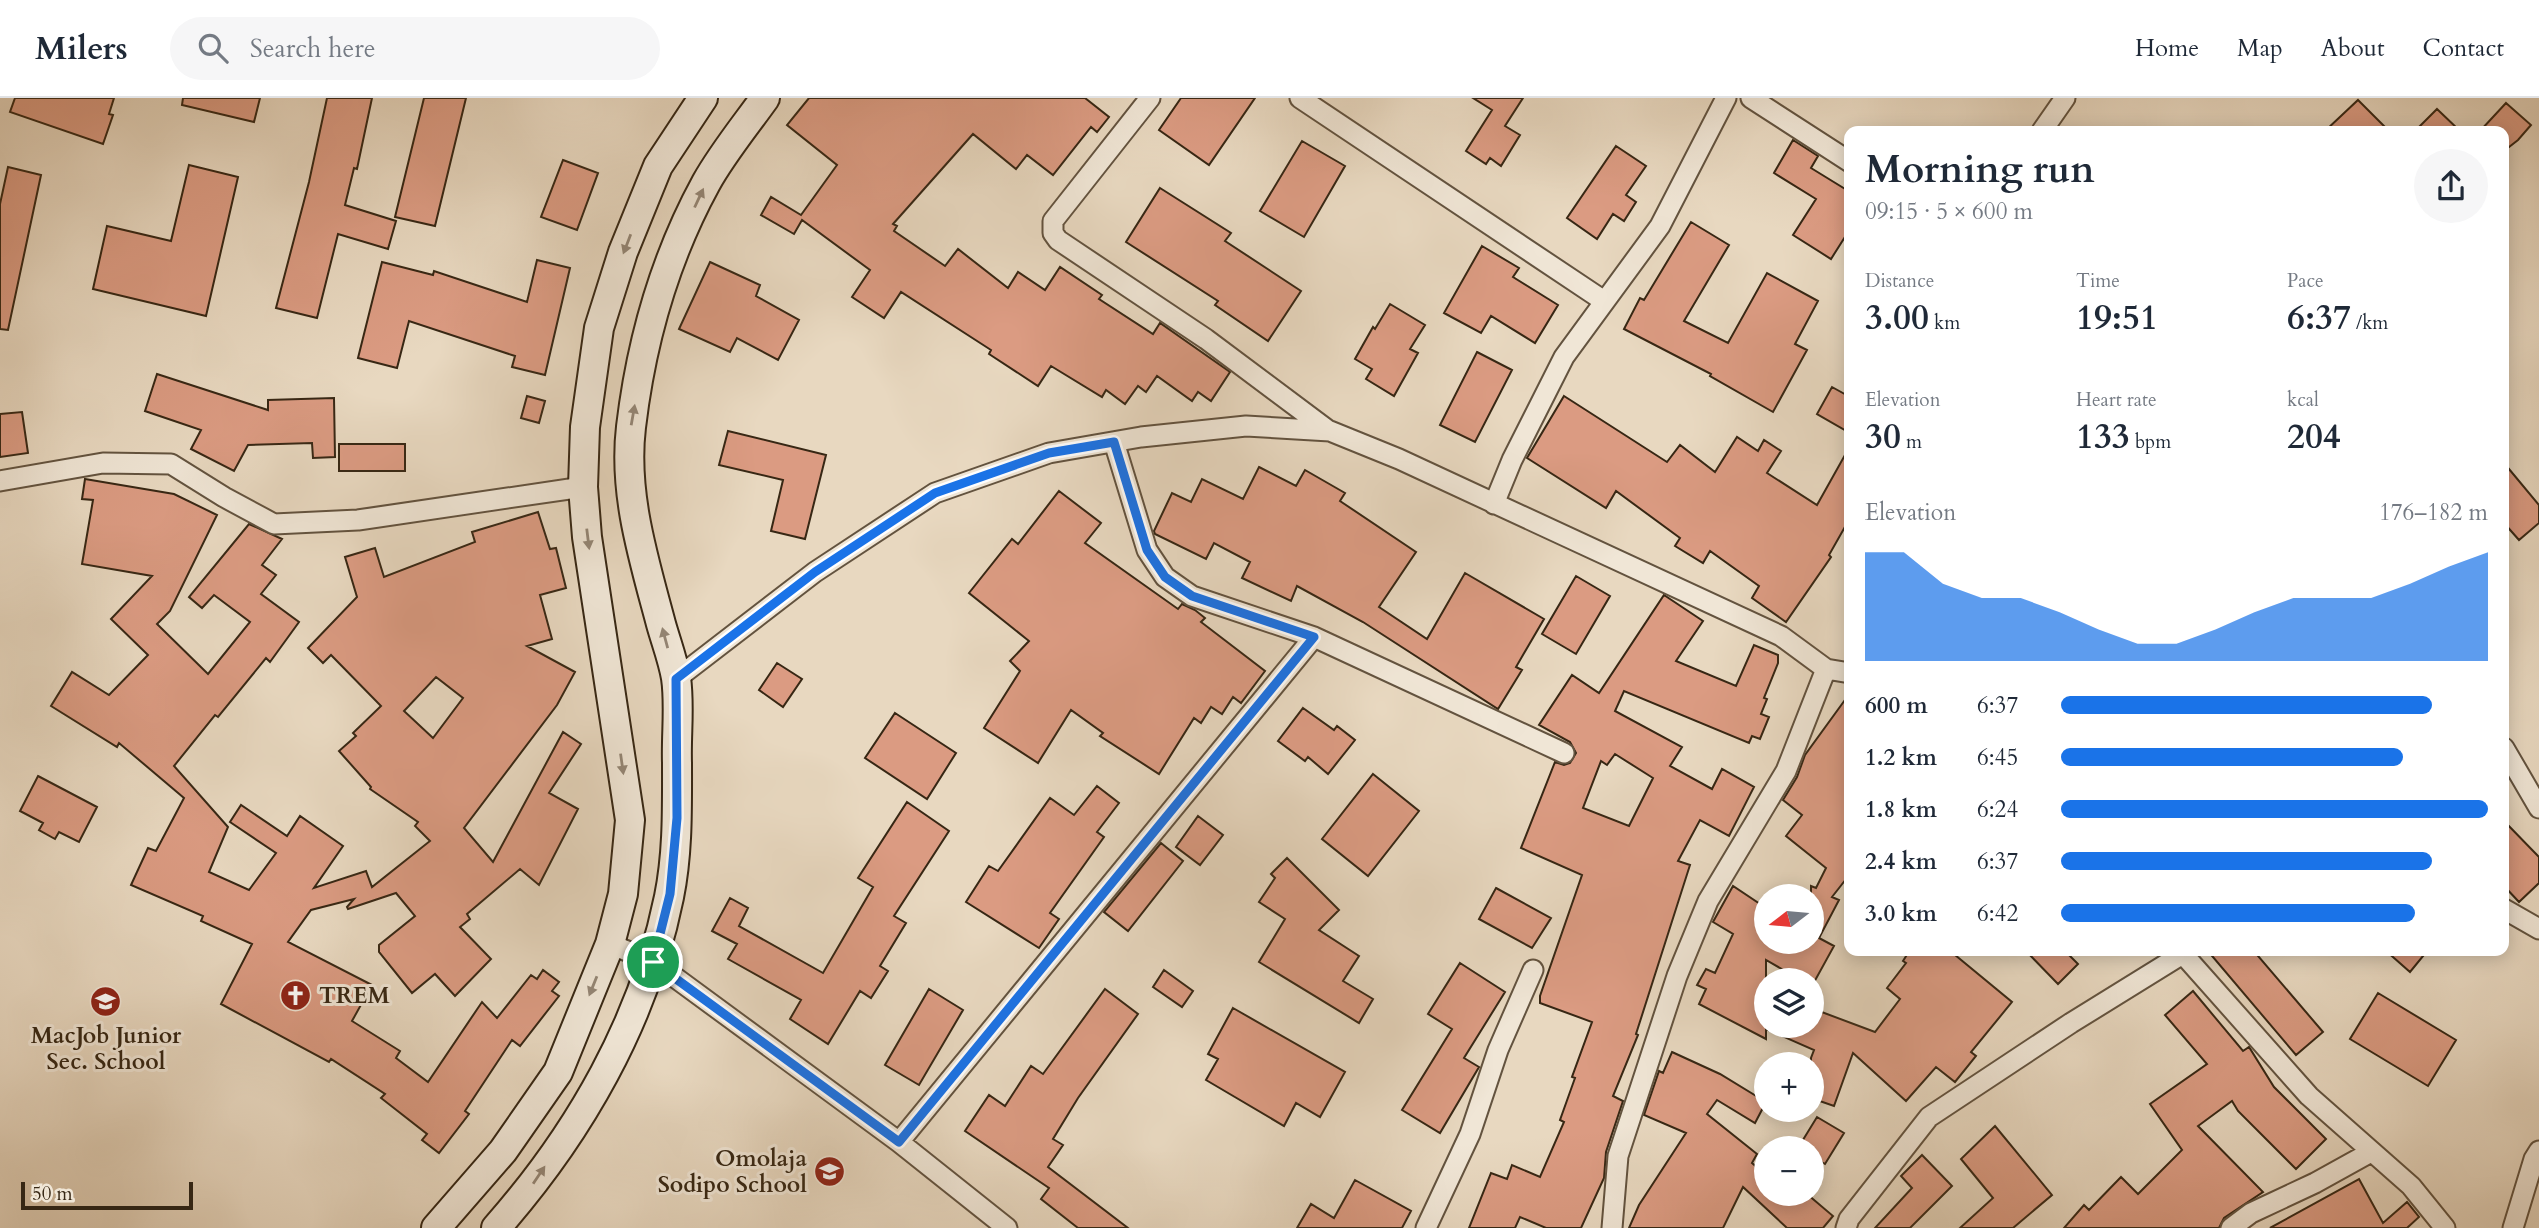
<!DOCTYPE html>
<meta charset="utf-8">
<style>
body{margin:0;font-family:Cardo,serif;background:#f6f6f7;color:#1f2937;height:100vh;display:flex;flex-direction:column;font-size:26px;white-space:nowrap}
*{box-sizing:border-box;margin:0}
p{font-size:23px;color:#747a83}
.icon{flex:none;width:38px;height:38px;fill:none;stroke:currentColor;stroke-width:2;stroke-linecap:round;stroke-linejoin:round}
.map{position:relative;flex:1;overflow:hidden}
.details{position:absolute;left:1844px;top:28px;width:665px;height:830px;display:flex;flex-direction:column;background:#fff;border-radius:14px;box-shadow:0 4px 18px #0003}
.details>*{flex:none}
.needle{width:46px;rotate:254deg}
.controls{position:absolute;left:1754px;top:786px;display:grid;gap:14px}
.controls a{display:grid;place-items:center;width:70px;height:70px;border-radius:50%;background:#fff;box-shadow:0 4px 18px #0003;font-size:35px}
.scale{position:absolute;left:21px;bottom:18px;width:172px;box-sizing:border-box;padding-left:7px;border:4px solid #372714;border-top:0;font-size:19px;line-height:24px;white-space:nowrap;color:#372714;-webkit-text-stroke:5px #f0e6d6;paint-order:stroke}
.pin{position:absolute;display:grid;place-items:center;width:60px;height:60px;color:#fff;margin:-30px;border:4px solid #fff;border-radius:50%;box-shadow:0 2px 7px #0007}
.round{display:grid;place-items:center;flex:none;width:74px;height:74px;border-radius:37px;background:#f6f6f7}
.head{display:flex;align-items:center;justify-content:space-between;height:119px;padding:0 21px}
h1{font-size:38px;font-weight:700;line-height:52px}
.figures{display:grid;grid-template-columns:repeat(3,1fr);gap:10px;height:119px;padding:7px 21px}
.figures div{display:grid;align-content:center}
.figures b{font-size:35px;font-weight:700}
.figures small{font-size:19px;font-weight:400}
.figures p{font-size:19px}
.chart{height:196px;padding:14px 21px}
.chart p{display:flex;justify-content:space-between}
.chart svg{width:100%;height:126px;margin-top:7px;fill:#1a73e8;opacity:.7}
ul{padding:0 21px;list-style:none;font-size:23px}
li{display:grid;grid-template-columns:112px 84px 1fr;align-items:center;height:52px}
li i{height:18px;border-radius:9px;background:#1a73e8}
header{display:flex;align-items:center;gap:42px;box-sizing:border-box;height:98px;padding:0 35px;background:#fff;border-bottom:2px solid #e0e1e3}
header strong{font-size:33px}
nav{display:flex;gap:38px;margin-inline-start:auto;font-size:24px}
.search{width:490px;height:63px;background:#f6f6f7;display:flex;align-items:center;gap:18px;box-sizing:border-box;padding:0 24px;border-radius:38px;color:#747a83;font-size:26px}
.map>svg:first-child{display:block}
.building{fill:#db9b82;stroke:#372714;stroke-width:2;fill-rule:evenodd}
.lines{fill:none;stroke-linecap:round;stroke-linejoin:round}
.minor-casing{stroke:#63533f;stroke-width:23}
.secondary-casing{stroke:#372714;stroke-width:32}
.minor{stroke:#f0e6d6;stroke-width:19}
.secondary{stroke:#f0e6d6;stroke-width:28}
.oneway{fill:#948675}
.route-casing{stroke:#fff;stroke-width:14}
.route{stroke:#1a73e8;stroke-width:9}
.labels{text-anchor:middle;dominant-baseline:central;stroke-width:6;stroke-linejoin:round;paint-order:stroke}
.poi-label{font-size:23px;font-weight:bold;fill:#372714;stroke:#f0e6d6;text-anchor:start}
</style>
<header>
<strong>Milers</strong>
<div class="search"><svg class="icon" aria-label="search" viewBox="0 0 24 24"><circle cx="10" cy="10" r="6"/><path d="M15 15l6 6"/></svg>Search here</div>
<nav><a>Home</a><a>Map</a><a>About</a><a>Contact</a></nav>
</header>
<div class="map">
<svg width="2539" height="1130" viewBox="0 0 2539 1130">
<rect width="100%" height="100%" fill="#e8d8c0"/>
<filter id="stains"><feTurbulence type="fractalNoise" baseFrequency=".00286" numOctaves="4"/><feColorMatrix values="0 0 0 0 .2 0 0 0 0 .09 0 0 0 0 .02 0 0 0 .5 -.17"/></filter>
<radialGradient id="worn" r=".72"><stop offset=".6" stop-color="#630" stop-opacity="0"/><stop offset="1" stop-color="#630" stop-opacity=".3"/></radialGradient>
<!-- building -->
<path class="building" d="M 15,0 L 114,0 L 109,16 L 113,17 L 103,46 L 10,14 Z
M 183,0 L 260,0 L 254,24 L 182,7 Z
M 327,0 L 372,0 L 357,71 L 354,70 L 345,107 L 396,123 L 388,151 L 338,136 L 317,220 L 276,210 L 309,84 Z
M 424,0 L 466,0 L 435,128 L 395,119 Z
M 809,0 L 1085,0 L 1109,19 L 1097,34 L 1091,29 L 1053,77 L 1027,57 L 1016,71 L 973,36 L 893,126 L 897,128 L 894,133 L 945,168 L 958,151 L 1008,190 L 1018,174 L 1045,192 L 1060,169 L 1102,197 L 1099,201 L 1153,236 L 1160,225 L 1230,274 L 1211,303 L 1198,294 L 1192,303 L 1157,278 L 1146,294 L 1138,288 L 1125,306 L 1106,292 L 1102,299 L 1051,268 L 1038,288 L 989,256 L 991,252 L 901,194 L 884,220 L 852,199 L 870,172 L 802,122 L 794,136 L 761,117 L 771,99 L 801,117 L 837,67 L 787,27 Z
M 1181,0 L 1255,0 L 1209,67 L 1159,32 Z
M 1473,0 L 1523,0 L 1505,28 L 1520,37 L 1501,68 L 1490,60 L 1486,66 L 1466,53 L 1492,12 Z
M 2358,2 L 2389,33 L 2325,33 Z
M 2506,5 L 2531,27 L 2518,42 L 2504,53 L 2504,33 L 2480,33 Z
M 2437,11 L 2460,33 L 2415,33 Z
M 1793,42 L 1818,58 L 1811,70 L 1850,94 L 1850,131 L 1831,161 L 1793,137 L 1816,101 L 1774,75 Z
M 1302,43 L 1345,68 L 1304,139 L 1260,113 Z
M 1616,48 L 1646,68 L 1626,97 L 1636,104 L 1624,123 L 1613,116 L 1597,141 L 1567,120 Z
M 563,62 L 598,75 L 577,132 L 541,119 Z
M 189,67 L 238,79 L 206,218 L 93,191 L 107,128 L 171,143 Z
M 8,69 L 41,77 L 8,232 L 0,231 L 0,106 Z
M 1160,90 L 1231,135 L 1225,143 L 1301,193 L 1268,243 L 1215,207 L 1218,203 L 1126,144 Z
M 1691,124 L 1729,147 L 1684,223 L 1728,245 L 1767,175 L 1818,203 L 1795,246 L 1807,252 L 1773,314 L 1710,278 L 1711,276 L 1624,231 L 1640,200 L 1644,202 Z
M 1482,148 L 1519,170 L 1513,179 L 1558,207 L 1535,245 L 1491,218 L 1481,235 L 1444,215 Z
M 537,162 L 570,170 L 545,277 L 512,269 L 515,258 L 409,223 L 397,270 L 358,260 L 382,164 L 433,177 L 434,173 L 527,204 Z
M 710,164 L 760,187 L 756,198 L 799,222 L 778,262 L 737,240 L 730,254 L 679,231 Z
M 1390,206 L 1425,227 L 1410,251 L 1418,255 L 1394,298 L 1366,281 L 1372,271 L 1355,261 L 1373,229 L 1375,231 Z
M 1477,254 L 1512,272 L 1475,344 L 1440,327 Z
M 157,276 L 268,312 L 268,302 L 334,300 L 335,359 L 313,360 L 312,345 L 248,347 L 234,373 L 191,351 L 201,332 L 145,313 Z
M 1832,289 L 1850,299 L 1850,335 L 1817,316 Z
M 527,298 L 545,303 L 539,325 L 521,320 Z
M 1564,298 L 1667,364 L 1680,347 L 1715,374 L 1737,339 L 1758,353 L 1764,342 L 1781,353 L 1767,375 L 1817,407 L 1850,348 L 1850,420 L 1829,457 L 1831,459 L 1786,524 L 1752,500 L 1759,488 L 1710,453 L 1703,465 L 1675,448 L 1680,440 L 1616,393 L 1606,410 L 1527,360 Z
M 22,314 L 28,355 L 0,359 L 0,316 Z
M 728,333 L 826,357 L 805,441 L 771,433 L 783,382 L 719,367 Z
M 339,346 L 405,346 L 405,373 L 339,373 Z
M 2504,365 L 2539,407 L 2539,425 L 2519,442 L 2504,425 Z
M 1259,369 L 1296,388 L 1305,372 L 1345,395 L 1340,403 L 1416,454 L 1379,509 L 1427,541 L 1465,475 L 1544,521 L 1516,569 L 1522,572 L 1498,611 L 1363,524 L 1297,488 L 1291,503 L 1242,480 L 1250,464 L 1214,445 L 1206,461 L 1155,436 L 1154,433 L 1172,395 L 1191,404 L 1202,381 L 1243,401 Z
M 85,381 L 174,396 L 217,417 L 170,513 L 157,526 L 208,576 L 250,524 L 214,497 L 202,510 L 189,499 L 249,426 L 282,441 L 262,467 L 276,477 L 261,496 L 299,524 L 270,564 L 266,560 L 218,619 L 215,617 L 174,668 L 228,729 L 209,774 L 249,792 L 276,755 L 230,724 L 241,707 L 287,738 L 300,718 L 343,748 L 314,790 L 366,773 L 372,789 L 430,743 L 415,728 L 418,724 L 370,691 L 371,689 L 339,653 L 356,638 L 353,635 L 381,608 L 331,557 L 323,565 L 308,550 L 357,499 L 345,459 L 375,450 L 384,479 L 475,444 L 472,434 L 538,414 L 550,451 L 556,450 L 566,490 L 540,497 L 552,541 L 527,548 L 575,574 L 557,607 L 464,730 L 493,764 L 563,634 L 581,646 L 549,695 L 578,711 L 539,787 L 520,771 L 467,816 L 470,821 L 460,829 L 491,861 L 455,898 L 435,876 L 412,895 L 379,854 L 379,847 L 415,818 L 396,795 L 348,811 L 347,809 L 354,801 L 311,812 L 288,844 L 372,887 L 352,923 L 400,953 L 396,960 L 428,984 L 482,904 L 497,920 L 531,877 L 537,881 L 543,872 L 559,884 L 552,893 L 559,898 L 520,948 L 512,942 L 465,1013 L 469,1016 L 439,1055 L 422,1042 L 427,1036 L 381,1000 L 385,996 L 331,961 L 329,964 L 221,906 L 252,846 L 201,823 L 203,818 L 131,787 L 148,750 L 156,753 L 184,700 L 119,645 L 117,649 L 51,608 L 72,574 L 109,597 L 148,557 L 111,521 L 152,478 L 82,466 L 93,402 L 82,401 ZM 436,579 L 463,600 L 433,640 L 404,613 Z
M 1059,393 L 1101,425 L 1085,445 L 1178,511 L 1182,506 L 1195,512 L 1205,520 L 1201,524 L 1265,573 L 1241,605 L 1233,599 L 1222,616 L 1211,609 L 1201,625 L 1194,620 L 1159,676 L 1100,638 L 1103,635 L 1071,612 L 1038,665 L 984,630 L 1020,573 L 1010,563 L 1029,543 L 969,495 L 1012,441 L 1018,446 Z
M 1576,478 L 1610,498 L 1576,556 L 1542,536 Z
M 1664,497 L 1703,523 L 1676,563 L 1736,588 L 1754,547 L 1778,557 L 1778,565 L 1764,600 L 1767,601 L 1761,616 L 1769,619 L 1760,641 L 1752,638 L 1749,645 L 1624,593 L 1615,613 L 1682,649 L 1670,668 L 1712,691 L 1722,671 L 1754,689 L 1729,738 L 1700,722 L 1678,763 L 1690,767 L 1636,936 L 1638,937 L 1613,998 L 1623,1003 L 1606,1054 L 1604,1080 L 1581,1130 L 1546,1130 L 1520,1119 L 1515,1130 L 1469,1130 L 1491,1075 L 1507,1081 L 1512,1067 L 1540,1079 L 1564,1024 L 1560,1022 L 1575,980 L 1572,979 L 1592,924 L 1540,905 L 1540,898 L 1582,777 L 1521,750 L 1555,664 L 1564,667 L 1570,665 L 1576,655 L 1570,644 L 1539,627 L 1572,577 L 1599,595 ZM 1615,656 L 1653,680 L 1629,728 L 1583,710 L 1601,663 L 1607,667 Z
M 777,565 L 802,581 L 783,609 L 759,592 Z
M 1850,595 L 1850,776 L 1832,799 L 1839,802 L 1819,840 L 1834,848 L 1812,888 L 1811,882 L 1801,882 L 1766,862 L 1766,928 L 1811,928 L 1811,910 L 1875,934 L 1900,901 L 1887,890 L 1906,865 L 1903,863 L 1910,852 L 1949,852 L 2012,904 L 1971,954 L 1976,958 L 1955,984 L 1936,969 L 1906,1003 L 1853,955 L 1834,1008 L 1811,1000 L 1811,960 L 1814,952 L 1766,931 L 1766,941 L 1699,906 L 1706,891 L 1697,887 L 1706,871 L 1715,875 L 1733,836 L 1713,824 L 1733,788 L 1766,810 L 1766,844 L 1811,844 L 1811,788 L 1816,790 L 1826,770 L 1786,738 L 1802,717 L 1783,702 L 1797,679 L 1805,657 Z
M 1303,610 L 1334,632 L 1337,628 L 1355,642 L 1328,676 L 1308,659 L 1305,663 L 1278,643 Z
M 895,615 L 956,655 L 927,701 L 865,660 Z
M 1373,676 L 1419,713 L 1368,778 L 1322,741 Z
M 38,678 L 97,709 L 79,744 L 59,734 L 55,741 L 39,732 L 43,725 L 20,713 Z
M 1097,688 L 1119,705 L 1097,734 L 1104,739 L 1050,815 L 1059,821 L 1039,850 L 966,804 L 989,768 L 998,773 L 1050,700 L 1074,717 Z
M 907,704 L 949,733 L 894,818 L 906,825 L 880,868 L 888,873 L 871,900 L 860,893 L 828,946 L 790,921 L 801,902 L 728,861 L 737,846 L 712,833 L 730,800 L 748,810 L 739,828 L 823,875 L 873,789 L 858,780 Z
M 1198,718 L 1223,737 L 1200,767 L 1176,749 Z
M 2504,723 L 2539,759 L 2539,785 L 2519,804 L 2504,788 Z
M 1161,745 L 1183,763 L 1128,833 L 1104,814 Z
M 1287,760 L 1339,812 L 1319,832 L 1359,858 L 1343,883 L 1373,901 L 1359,925 L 1259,864 L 1285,821 L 1259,804 L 1275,780 L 1271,776 Z
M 1496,790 L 1551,820 L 1532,850 L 1479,821 Z
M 2025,852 L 2064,852 L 2078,866 L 2058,886 Z
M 2207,852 L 2253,852 L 2323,934 L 2296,957 Z
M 2385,852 L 2428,852 L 2410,874 Z
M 1460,865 L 1505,894 L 1464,960 L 1479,969 L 1440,1035 L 1402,1012 L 1452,931 L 1428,916 Z
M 1164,872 L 1193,893 L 1182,909 L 1153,889 Z
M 929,891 L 963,912 L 919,987 L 885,967 Z
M 1105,891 L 1138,916 L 1078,1000 L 1053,1041 L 1063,1047 L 1048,1069 L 1128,1130 L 1078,1130 L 1041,1101 L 1049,1090 L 965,1033 L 989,997 L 1005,1008 L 1031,968 L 1043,976 Z
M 2193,893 L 2243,953 L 2249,949 L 2274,989 L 2326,1041 L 2296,1071 L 2238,1013 L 2232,1003 L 2198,1028 L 2263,1094 L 2224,1120 L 2219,1130 L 2064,1130 L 2084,1107 L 2089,1112 L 2121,1079 L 2138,1096 L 2182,1052 L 2150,1006 L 2207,966 L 2165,917 Z
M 2378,895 L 2456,942 L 2428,988 L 2350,941 Z
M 1233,910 L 1345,974 L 1320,1019 L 1296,1005 L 1284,1028 L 1206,982 L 1218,961 L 1208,956 Z
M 1672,954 L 1720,976 L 1766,1004 L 1755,1025 L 1717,1002 L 1707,1016 L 1757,1056 L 1752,1065 L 1766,1077 L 1766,1096 L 1807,1096 L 1833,1118 L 1823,1130 L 1787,1130 L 1743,1089 L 1723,1130 L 1629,1130 L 1639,1107 L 1686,1035 L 1644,1017 L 1659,973 L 1663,975 Z
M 1817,1019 L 1844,1035 L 1825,1066 L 1811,1058 L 1811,1050 L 1798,1050 Z
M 1995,1028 L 2052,1097 L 2013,1130 L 1960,1130 L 1993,1100 L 1961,1061 Z
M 1922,1057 L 1952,1088 L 1910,1130 L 1875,1130 L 1912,1090 L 1901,1078 Z
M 2359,1081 L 2383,1125 L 2407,1104 L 2419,1119 L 2407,1130 L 2270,1130 Z
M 1355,1082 L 1411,1113 L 1402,1130 L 1297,1130 L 1311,1106 L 1334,1120 Z"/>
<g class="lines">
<defs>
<path id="minor" d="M 1150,0 L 1053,123 L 1053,135 L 1058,142 L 1206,241 L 1329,333
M 1300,0 L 1604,203
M 1751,0 L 1850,64
M 2042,33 L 2065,0
M 1114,344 L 1147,452 L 1165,479 L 1192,498 L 1314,539 L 1564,655
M 0,383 L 103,365 L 171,366 L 224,399 L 274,426 L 358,422 L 583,389
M 1494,406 L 1512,362 L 1564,259 L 1660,128 L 1726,0
M 676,581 L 815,474 L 935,395 L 1049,355 L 1141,339 L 1246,328 L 1330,333 L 1399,361 L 1781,538 L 1826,571 L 1850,575
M 2504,650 L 2539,710
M 2504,811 L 2539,831
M 610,846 L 654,864 L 899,1044 L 1007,1130
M 2183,856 L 2309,998 L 2411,1088 L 2445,1130
M 899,1044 L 1314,539
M 1426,1130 L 1470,1036 L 1498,952 L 1533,872
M 1612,1130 L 1618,1058 L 1677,878 L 1708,803 L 1786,673 L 1826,571
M 1846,1130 L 1849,1121 L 1929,1019 L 2071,925 L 2189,852
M 2231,1130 L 2251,1115 L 2315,1085 L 2371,1054
M 2513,1130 L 2534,1061 L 2539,1053"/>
<path id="secondary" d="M 436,1130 L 503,1053 L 558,974 L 610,846 L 623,796 L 630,722 L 587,439 L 583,389 L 585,329 L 599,230 L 623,154 L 658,68 L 703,0
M 496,1130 C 579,1036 644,923 669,799 C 678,755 677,709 677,665 C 676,637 680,607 676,580 C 673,562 666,544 661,526 C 644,462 623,396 631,329 C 641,245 665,160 706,85 C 722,56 745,28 765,0"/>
</defs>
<!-- minor casing -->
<use href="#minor" class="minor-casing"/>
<!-- secondary casing -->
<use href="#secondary" class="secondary-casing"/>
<!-- minor -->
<use href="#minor" class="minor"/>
<!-- secondary -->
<use href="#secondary" class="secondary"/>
</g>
<!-- one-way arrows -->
<defs><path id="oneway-solid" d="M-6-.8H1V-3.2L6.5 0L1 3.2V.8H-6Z" transform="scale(1.75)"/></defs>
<g class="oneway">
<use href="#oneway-solid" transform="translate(699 100) rotate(-65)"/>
<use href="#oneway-solid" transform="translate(627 146) rotate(111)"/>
<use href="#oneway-solid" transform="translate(633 317) rotate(-80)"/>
<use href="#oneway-solid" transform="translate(588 441) rotate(83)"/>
<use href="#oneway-solid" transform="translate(665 540) rotate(-105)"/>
<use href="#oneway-solid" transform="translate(622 666) rotate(82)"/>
<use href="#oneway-solid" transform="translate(593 888) rotate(112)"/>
<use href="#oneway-solid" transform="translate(539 1077) rotate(-56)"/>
</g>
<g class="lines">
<defs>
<path id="route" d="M 1114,344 L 1147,452 L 1165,479 L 1192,498 L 1314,539 L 899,1044 L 653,864 L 670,796 L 677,720 L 676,581 L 815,474 L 935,395 L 1049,355 Z"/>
</defs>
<!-- route casing -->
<use href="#route" class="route-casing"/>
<!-- route -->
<use href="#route" class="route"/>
</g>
<!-- icons -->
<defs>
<symbol id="church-disc" viewBox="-11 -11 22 22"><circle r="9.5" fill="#8f2418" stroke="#f0e6d6"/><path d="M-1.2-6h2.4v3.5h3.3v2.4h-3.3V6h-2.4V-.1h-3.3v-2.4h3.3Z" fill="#fff"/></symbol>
<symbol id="school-disc" viewBox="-11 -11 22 22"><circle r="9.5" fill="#8f2418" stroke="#f0e6d6"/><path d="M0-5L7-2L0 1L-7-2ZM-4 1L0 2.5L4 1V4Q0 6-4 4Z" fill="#fff"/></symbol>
</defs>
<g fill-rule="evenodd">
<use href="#church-disc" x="278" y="880" width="35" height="35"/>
<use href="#school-disc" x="88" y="886" width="35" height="35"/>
<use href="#school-disc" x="812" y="1056" width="35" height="35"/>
</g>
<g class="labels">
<!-- poi labels -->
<g class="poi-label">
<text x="319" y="897">TREM</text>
<text x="106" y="937" text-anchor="middle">MacJob Junior<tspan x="106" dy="26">Sec. School</tspan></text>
<text x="807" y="1060" text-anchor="end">Omolaja<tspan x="807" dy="26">Sodipo School</tspan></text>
</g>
</g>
<rect width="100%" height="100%" filter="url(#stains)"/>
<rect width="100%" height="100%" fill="url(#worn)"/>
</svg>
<div class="controls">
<a><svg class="needle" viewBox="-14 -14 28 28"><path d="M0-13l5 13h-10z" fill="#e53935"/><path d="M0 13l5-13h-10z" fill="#747a83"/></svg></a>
<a><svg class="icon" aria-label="layers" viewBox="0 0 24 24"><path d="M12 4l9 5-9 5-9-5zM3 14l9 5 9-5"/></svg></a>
<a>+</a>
<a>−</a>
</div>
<div class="scale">50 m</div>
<div class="pin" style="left:653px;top:864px;background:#1e9e55"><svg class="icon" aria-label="arrive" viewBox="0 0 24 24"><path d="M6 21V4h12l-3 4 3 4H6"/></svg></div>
<section class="details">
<div class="head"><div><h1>Morning run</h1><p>09:15 · 5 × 600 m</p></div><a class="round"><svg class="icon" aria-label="share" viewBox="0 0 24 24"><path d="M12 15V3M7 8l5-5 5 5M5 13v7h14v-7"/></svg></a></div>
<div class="figures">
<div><p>Distance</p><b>3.00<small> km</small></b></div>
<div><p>Time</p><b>19:51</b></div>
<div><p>Pace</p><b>6:37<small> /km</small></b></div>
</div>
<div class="figures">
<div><p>Elevation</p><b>30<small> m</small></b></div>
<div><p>Heart rate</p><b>133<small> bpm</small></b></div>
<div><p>kcal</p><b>204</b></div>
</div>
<div class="chart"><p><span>Elevation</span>176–182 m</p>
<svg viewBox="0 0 160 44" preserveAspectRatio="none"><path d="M0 44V6L10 6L20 17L30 22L40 22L50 27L60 33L70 38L80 38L90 33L100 27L110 22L120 22L130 22L140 17L150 11L160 6V44z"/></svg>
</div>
<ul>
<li><b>600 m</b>6:37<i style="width:87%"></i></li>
<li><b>1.2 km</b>6:45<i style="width:80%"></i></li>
<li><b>1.8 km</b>6:24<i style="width:100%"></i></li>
<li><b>2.4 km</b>6:37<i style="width:87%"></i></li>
<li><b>3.0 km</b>6:42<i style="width:83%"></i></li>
</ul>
</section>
</div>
